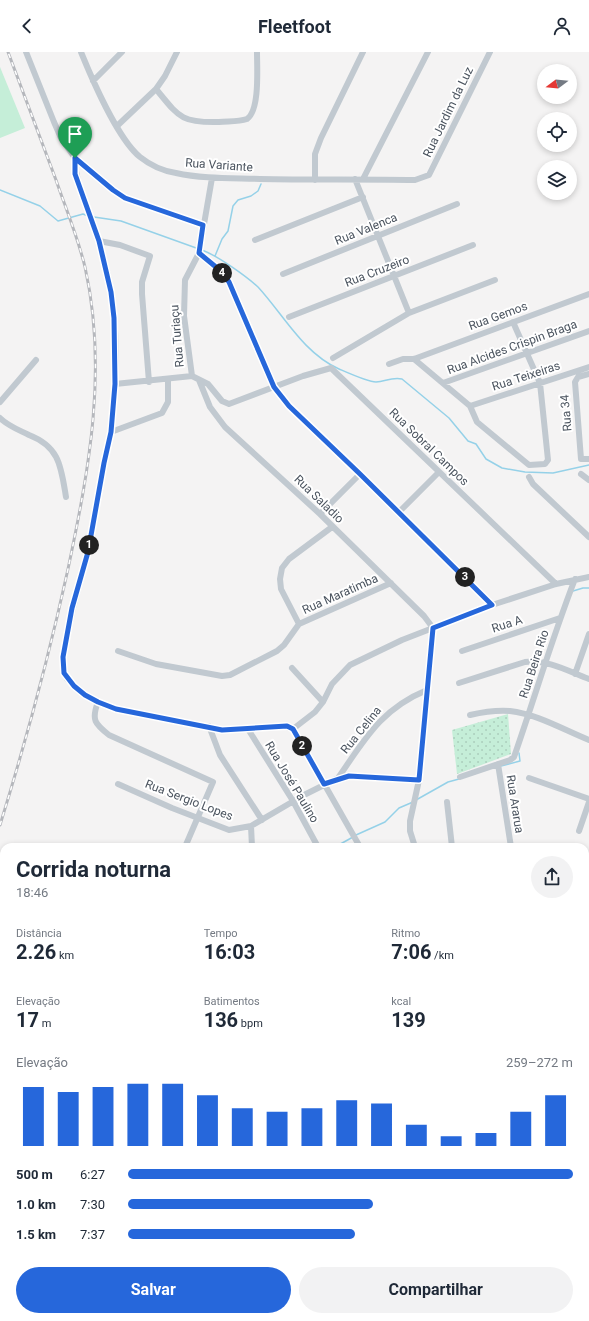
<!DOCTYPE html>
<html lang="pt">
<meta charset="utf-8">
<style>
body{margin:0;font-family:Roboto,sans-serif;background:#f2f2f3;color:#1f2937;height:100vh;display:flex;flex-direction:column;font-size:15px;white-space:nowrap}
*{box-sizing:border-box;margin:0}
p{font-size:13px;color:#747a83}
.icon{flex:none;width:22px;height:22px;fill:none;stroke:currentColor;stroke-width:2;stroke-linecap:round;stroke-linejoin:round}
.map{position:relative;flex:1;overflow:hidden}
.sheet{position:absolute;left:0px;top:791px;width:589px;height:478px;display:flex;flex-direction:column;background:#fff;border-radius:12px 12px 0 0;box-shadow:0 2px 6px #0003}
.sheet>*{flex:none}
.needle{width:26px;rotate:254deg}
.fabs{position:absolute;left:537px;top:12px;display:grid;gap:8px}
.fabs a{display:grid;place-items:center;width:40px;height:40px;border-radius:50%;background:#fff;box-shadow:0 2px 6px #0003;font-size:20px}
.pin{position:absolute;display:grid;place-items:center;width:34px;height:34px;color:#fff;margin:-41px -17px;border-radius:50% 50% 50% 0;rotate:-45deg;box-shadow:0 0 4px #0007}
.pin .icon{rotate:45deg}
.km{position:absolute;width:20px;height:20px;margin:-10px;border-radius:50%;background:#222;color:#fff;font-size:11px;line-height:20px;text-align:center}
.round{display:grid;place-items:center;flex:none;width:42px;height:42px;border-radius:21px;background:#f2f2f3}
.summary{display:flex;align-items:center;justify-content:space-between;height:68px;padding:0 16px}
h1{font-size:22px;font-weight:700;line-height:30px}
.stats{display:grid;grid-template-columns:repeat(3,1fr);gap:6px;height:68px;padding:4px 16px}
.stats div{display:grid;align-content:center}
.stats b{font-size:20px;font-weight:700}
.stats small{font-size:11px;font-weight:400}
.stats p{font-size:11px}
.chart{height:112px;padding:8px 16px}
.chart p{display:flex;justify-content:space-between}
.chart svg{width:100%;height:72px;margin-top:4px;stroke:#2667db;stroke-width:6}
.button{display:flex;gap:8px;margin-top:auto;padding:8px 16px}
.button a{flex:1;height:46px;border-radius:24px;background:#2667db;color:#fff;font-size:16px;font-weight:700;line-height:46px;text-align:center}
.button a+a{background:#f2f2f3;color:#1f2937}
ul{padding:0 16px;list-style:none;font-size:13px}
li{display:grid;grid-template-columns:64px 48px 1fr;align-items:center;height:30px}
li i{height:10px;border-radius:5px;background:#2667db}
header{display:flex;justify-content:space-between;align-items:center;height:52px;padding:0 16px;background:#fff;font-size:18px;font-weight:700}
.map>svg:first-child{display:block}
.grass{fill:#c5eed8}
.park{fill:url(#park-dots)}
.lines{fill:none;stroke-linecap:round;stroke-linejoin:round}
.stream{stroke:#95d1e8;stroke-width:1.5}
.street{stroke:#c1c9d0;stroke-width:6}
.secondary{stroke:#c2c9d4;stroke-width:8}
.rail-casing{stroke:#b5b7bc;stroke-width:3}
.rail{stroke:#fff;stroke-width:1.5;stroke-dasharray:4.5;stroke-linecap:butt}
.route-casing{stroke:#fff;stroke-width:8}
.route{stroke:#2667db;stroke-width:5}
.labels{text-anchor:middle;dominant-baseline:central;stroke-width:4;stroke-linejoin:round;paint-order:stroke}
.street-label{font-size:12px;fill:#4b545f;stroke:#fff}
</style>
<header><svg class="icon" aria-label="back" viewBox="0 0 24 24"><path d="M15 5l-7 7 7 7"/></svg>Fleetfoot<svg class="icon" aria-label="person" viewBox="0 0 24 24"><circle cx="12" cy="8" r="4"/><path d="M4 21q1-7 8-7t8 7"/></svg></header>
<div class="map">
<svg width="589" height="1269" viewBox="0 0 589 1269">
<defs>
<pattern id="park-dots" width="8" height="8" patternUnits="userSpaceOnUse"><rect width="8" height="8" fill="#c5eed8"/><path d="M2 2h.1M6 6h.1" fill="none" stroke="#abcebc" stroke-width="1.8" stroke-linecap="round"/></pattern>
</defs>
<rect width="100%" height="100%" fill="#f4f3f3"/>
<!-- grass -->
<path class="grass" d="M 0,15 L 25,76 L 0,86 Z"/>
<!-- park -->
<path class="park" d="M 508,662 L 511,702 L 457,722 L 452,678 Z"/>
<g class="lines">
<!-- stream -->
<path class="stream" d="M 0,138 L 40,154 L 58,169 L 83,162 L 88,164
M 94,165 L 121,169 L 199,197
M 202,198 C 218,204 246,224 258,235 C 283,262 303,301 339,317 C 346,320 368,330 376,330 C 386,329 392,325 402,327 L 449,366 L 468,389 L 476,392 L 486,407 L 502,416 L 525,420 L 553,421 L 589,413
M 215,204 L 222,187 L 228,179 L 233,154 L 238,148 L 251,144 L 258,139 L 261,132
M 573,539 L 583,536 L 589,536
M 501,714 L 520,709 L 519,701
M 416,748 L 448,730 L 459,727
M 356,783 L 385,770 L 399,756 L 413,750
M 335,795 L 353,785"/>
<!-- street -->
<path class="street" d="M 26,0 L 54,70 L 61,86 L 75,106 L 113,138 L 125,146 L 203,173
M 81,0 C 92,27 118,87 140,105 C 150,113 163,119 176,121 C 203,127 232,126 260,127 C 312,128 363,127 415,128 L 429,123 L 490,0
M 93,29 L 122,0
M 156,37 C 179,65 181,71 219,70 C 228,69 238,70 247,67 C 260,58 257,16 257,0
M 117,74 L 156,37 L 165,24 L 177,0
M 75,106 C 75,137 93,163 100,193 C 104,209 109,224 111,240 C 119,286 115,334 111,380
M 355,127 L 409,261
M 363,127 L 428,0
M 315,128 L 315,102 L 321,86 L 363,0
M 255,188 L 363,145
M 99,189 L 120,193 L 150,204 L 142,230 L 142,242 L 149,330
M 199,201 L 222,220 L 229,230 L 274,335 L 289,354 L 360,422 L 492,553
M 283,222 L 457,152
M 289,265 L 473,193
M 333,306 L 409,261 L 495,228
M 414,307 L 470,354 L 477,370 L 529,413 L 545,412 L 548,408 L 540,331 L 513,270
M 414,307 L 589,242
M 389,312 L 403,307 L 414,307
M 589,322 L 578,325 L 575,330 L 581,407 L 589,407
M 192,324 L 184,264 L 185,228 L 199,201 L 212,126
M 168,328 L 168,350 L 162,361 L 111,380 L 104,411 L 88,500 L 73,556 L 63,605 L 64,621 L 67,627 L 85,643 L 98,650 L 116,657 L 222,678 L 283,674 L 293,677
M 199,328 L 210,355 L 225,375 L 320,462 L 424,564 L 433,576
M 443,331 L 589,279
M 115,332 L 192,324 L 208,332 L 222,349 L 229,352 L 303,324 L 331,316 L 556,532
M 0,350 L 36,308
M 470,354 L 589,315
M 0,366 C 8,374 19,378 29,383 C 60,395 61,415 66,445
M 581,422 L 589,428
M 529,425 L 533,432 L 589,485
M 399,460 L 439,420
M 320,462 L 360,422
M 299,572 L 281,537 L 280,527 L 282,516 L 289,507 L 332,475
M 299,572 L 391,531
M 118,599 L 156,612 L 222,624 L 230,623 L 277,599 L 284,593 L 299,572
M 462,599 L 560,566
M 292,616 L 323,650
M 575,622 L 589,582
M 459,631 L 525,610 C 547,607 568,619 589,627
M 98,650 C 91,668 95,672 109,683 L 213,730 L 185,795
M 470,663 C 483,660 496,658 510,659 C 537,662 564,678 589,688
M 209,674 L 220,703 L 262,768
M 248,677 L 293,749 L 318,795
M 293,677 L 315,660 L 323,650 L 332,632 L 350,613 L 402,588 L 492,553 L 556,532 L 589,525
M 293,677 L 360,795
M 498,712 L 511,795
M 460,725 L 510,708 L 514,705 C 535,645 552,586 575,527
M 338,726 C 365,687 381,657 427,638
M 529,726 L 589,747
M 118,732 L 172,756 L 229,778 L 251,774 L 304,743 L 338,726 L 357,724 L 419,728
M 447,750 L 452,795
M 251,774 L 252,795
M 579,779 L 589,750
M 415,795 L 410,779 L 410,769 L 419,728 L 433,576
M 0,847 L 4,845
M 585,1052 L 589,1049
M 0,1058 L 4,1060
M 585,1097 L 589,1095
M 585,1112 L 589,1117
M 0,1128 L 4,1130
M 0,1189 L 4,1180
M 585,1195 L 589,1195
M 585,1235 L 589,1235
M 200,1265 L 206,1269
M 319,1265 L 321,1269
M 380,1265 L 382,1269
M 505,1265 L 507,1269
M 3,1269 L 7,1265"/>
<!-- secondary -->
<path class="secondary" d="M 585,1001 L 589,999
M 277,1269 L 281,1265"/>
<defs>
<path id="rail" d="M 0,773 C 26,689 49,604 68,517 C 89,417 108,318 85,215 C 78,186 66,157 56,128 C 40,85 24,43 8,0"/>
</defs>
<!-- rail casing -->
<use href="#rail" class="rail-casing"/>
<!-- rail -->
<use href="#rail" class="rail"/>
</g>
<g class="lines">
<defs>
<path id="route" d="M 75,106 L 113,138 L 125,146 L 203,173 L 199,201 L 222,220 L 229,230 L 274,335 L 289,354 L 360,422 L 492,553 L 433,576 L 419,728 L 349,724 L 324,732 L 293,677 L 287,674 L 222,678 L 116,657 L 98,650 L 85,643 L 74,634 L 64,621 L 63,605 L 72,556 L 88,500 L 104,411 L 111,380 L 115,332 L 114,266 L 111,240 L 99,189 L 75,122 Z"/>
</defs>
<!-- route casing -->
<use href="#route" class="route-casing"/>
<!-- route -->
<use href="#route" class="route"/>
</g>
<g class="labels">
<!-- street labels -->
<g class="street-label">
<text transform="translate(448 60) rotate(-64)">Rua Jardim da Luz</text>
<text transform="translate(219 113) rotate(4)">Rua Variante</text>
<text transform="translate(366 177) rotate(-22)">Rua Valenca</text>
<text transform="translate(377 219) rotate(-21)">Rua Cruzeiro</text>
<text transform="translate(498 264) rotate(-20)">Rua Gemos</text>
<text transform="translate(177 284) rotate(-95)">Rua Turiaçu</text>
<text transform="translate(512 295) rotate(-20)">Rua Alcides Crispin Braga</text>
<text transform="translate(526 324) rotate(-18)">Rua Teixeiras</text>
<text transform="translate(566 361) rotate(-95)">Rua 34</text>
<text transform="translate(429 395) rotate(44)">Rua Sobral Campos</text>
<text transform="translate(319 447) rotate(44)">Rua Saladio</text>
<text transform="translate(340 542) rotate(-24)">Rua Maratimba</text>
<text transform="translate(507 572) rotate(-18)">Rua A</text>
<text transform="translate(534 612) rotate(-72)">Rua Beira Rio</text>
<text transform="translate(361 678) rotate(-51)">Rua Celina</text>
<text transform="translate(292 730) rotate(59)">Rua José Paulino</text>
<text transform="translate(189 748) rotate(21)">Rua Sergio Lopes</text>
<text transform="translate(515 752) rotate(81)">Rua Ararua</text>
</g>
</g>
</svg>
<div class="fabs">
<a><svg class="needle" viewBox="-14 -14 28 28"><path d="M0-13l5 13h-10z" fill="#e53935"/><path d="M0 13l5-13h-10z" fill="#747a83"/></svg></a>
<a><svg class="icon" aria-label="locate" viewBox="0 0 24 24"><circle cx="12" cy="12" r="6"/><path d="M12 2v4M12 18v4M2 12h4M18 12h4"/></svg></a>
<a><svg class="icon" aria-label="layers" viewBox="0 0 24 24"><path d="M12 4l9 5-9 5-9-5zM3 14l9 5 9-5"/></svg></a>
</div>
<div class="pin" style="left:75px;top:106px;background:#1e9e55"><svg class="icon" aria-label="arrive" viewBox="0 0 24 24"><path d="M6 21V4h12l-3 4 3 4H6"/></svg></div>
<b class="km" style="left:89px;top:493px">1</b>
<b class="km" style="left:302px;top:694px">2</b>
<b class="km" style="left:465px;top:525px">3</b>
<b class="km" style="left:222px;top:221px">4</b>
<section class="sheet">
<div class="summary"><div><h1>Corrida noturna</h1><p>18:46</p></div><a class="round"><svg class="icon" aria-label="share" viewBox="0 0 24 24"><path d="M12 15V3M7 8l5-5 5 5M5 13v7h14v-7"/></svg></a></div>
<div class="stats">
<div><p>Distância</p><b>2.26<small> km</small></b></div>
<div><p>Tempo</p><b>16:03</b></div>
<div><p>Ritmo</p><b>7:06<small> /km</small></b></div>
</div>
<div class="stats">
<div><p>Elevação</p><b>17<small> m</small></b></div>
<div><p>Batimentos</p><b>136<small> bpm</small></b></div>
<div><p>kcal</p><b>139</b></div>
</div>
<div class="chart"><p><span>Elevação</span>259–272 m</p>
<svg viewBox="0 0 160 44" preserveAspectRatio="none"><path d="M5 44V8M15 44V11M25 44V8M35 44V6M45 44V6M55 44V13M65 44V21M75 44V23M85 44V21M95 44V16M105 44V18M115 44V31M125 44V38M135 44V36M145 44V23M155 44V13"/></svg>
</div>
<ul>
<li><b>500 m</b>6:27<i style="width:100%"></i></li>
<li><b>1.0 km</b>7:30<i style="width:55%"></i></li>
<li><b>1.5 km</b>7:37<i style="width:51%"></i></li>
</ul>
<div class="button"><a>Salvar</a><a>Compartilhar</a></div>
</section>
</div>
